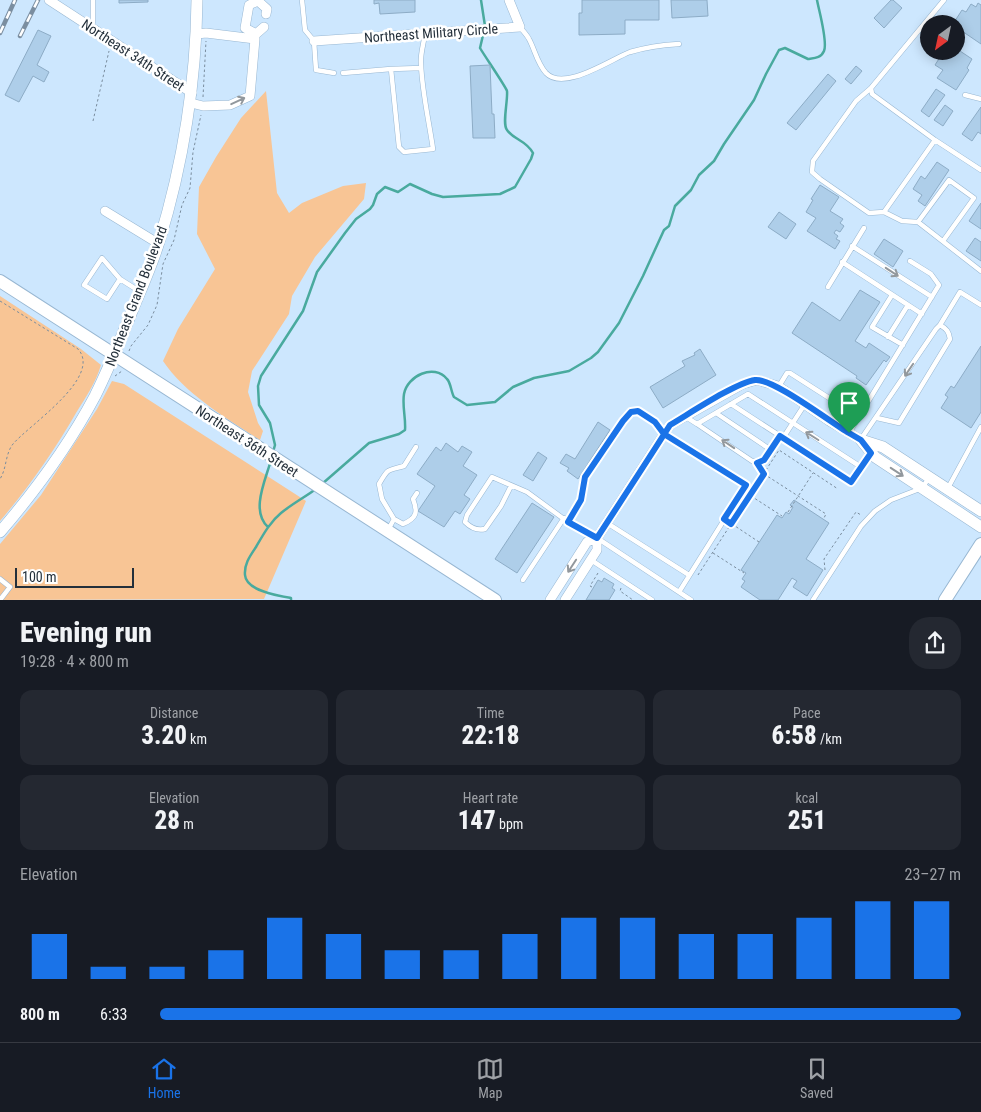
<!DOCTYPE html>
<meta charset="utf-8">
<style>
body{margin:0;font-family:"Roboto Condensed",sans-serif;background:#242831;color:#f1f3f6;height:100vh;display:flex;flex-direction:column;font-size:19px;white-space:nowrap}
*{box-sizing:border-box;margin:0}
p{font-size:16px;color:#9ea1a6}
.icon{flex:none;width:28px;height:28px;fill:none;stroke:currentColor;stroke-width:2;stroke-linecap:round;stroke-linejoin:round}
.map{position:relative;height:600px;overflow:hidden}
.sheet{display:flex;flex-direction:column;background:#171b24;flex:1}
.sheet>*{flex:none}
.needle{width:32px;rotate:213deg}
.fabs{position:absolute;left:920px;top:15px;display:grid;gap:10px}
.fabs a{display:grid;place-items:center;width:45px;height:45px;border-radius:50%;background:#171b24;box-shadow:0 2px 12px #0003;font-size:25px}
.scale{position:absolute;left:15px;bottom:12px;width:119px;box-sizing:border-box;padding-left:5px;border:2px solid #24303b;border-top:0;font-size:14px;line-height:18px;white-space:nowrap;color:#24303b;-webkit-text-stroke:4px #fff;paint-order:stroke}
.pin{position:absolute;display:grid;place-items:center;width:42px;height:42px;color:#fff;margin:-51px -21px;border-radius:50% 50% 50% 0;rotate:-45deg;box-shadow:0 0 5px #0007}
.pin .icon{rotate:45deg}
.round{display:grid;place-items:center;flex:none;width:52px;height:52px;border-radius:20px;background:#242831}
.overview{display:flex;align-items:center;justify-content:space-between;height:85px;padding:0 20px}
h1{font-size:28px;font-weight:800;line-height:38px}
.metrics{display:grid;grid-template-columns:repeat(3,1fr);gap:8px;height:85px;padding:5px 20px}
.metrics div{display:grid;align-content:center;border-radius:12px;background:#242831;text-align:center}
.metrics b{font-size:25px;font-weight:800}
.metrics small{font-size:14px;font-weight:400}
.metrics p{font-size:14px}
.chart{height:140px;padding:10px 20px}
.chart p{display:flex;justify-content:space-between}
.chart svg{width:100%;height:90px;margin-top:5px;stroke:#1a73e8;stroke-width:6}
ul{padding:0 20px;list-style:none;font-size:16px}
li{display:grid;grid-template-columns:80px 60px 1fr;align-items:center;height:38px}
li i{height:12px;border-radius:6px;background:#1a73e8}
.dock{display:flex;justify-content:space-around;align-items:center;height:70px;border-top:1px solid #363941;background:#171b24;font-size:14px;color:#9ea1a6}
.dock a{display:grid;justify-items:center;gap:2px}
.dock .on{color:#1a73e8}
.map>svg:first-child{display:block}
.green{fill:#f8c595}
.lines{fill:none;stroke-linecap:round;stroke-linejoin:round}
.stream{stroke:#49aa9e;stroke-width:2.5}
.building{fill:#aecee9;stroke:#8dacc6}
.service-casing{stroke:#98b7d2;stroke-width:5.5}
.minor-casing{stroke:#98b7d2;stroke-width:10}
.tertiary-casing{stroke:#98b7d2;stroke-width:12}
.secondary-casing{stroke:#98b7d2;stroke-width:14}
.path{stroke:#7a8d9e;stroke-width:1;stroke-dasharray:2.5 2.5;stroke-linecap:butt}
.service{stroke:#fff;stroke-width:4.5}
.minor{stroke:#fff;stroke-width:9}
.tertiary{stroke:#fff;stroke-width:11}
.secondary{stroke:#fff;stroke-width:12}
.rail-casing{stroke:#7b8ea0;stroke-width:4.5}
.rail{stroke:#fff;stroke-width:2.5;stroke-dasharray:8;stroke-linecap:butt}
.oneway{stroke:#92989d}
.route-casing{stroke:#fff;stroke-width:10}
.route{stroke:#1a73e8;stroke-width:6}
.labels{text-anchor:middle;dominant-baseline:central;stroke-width:5;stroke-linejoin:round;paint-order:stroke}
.street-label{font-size:14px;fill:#24303b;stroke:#fff}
</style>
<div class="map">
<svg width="981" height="600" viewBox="0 0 981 600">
<rect width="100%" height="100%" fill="#cde7fe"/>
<!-- green -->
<path class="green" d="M 266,91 L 277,193 L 289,213 L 302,203 L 343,186 L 366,183 L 364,199 L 315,257 L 292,296 L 289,314 L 252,371 L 248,392 L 258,423 L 263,431 L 260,440 C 226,418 185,394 163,361 L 178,329 L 215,269 L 197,234 L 199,187 L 216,157 L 241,118 Z
M 0,296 L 81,349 L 101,365 C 96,382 86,397 76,413 C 54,451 29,487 0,521 Z
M 112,381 L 124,384 L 306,501 L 264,599 L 0,600 L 0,544 L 41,495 L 97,409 Z"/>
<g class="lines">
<!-- stream -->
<path class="stream" d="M 481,0 L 485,26
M 273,452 L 275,445 L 270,423 L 259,405 L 258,386 L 261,376 L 303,311 L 317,272 L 345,233 L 356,219 L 370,209 L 373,205 L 377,194 L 385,187 L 398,192 L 410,184 L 432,194 L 443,197 L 500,194 L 515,187 L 531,159 L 533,153 C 526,140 514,140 507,130 C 502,124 508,101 507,91 C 506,87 484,55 480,48 L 484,31
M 322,484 L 369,443 L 399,434 L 405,430 C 406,418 402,406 404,394 C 407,376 434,363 447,379 C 451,383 451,392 454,397 L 467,405 L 495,402 L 513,387 L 534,378 L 569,371 L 591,358 L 598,352 L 619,323 L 643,276 L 664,230 L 669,226 L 675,206 L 691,190 L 699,175 L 714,161 L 724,144 L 754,100 L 766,74 L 779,50 L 785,48 L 808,59 C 815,58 821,58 824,51 C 828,42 819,11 817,0
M 268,527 C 250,511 266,479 271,460
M 291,600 L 291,598 C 279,596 246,591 245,575 C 244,564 250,556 256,547 C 263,535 270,522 281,513 C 292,504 305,497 316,489"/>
</g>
<!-- building -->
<path class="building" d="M 119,0 L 148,0 L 148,2 L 119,3 Z
M 374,0 L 415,0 L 415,12 L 380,14 L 379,3 L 374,4 Z
M 582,0 L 659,0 L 659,20 L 625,20 L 625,34 L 579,35 L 579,13 L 582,13 Z
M 671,0 L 707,0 L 708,16 L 672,18 Z
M 891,0 L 893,0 L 902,8 L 884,28 L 874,18 Z
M 978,3 L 981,5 L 981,44 L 956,27 L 956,24 L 953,24 L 962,10 L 966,12 L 971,4 L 976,7 Z
M 38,30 L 51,36 L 37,65 L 49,72 L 44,82 L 33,76 L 19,102 L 5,95 Z
M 957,49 L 972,59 L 967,68 L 969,70 L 956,90 L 937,78 L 943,70 L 935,65 L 944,51 L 952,57 Z
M 490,65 L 492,114 L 494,114 L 495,138 L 473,138 L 470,66 Z
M 856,66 L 862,71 L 851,84 L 845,79 Z
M 828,74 L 836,81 L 796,130 L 787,123 Z
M 936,89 L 945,95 L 929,117 L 921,111 Z
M 945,105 L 953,111 L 943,126 L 934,120 Z
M 981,107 L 981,134 L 978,132 L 972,141 L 962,134 Z
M 937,162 L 949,170 L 925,206 L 918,201 L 922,195 L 913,189 L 921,176 L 925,179 Z
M 820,185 L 839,197 L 830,211 L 843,219 L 840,223 L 844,226 L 840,232 L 836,230 L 834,233 L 838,236 L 836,239 L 840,241 L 835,249 L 807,231 L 816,218 L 806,212 L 813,200 L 811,199 Z
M 981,203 L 981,229 L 969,221 Z
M 779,212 L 796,224 L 786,239 L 768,227 Z
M 975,238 L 981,242 L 981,261 L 966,251 Z
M 884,239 L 903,251 L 893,267 L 874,254 Z
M 860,290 L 880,302 L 855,341 L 866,348 L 869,343 L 890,357 L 886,362 L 884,360 L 866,385 L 856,378 L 857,376 L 792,333 L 812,302 L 840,321 Z
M 981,346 L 981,412 L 971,428 L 941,408 L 948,397 L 945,395 L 951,386 L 954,388 Z
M 700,349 L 716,375 L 663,408 L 650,387 L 685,366 L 682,361 L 695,355 L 694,353 Z
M 598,422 L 610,430 L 578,479 L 567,471 L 569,468 L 560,463 L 566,454 L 575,459 Z
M 446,443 L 458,452 L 462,446 L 472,452 L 463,466 L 477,475 L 464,495 L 470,499 L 460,514 L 455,511 L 444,527 L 418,511 L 435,486 L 417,474 L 436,447 L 441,451 Z
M 538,452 L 547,458 L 533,481 L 523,475 Z
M 794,500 L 829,523 L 806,559 L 823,570 L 807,596 L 793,587 L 797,581 L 792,578 L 778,600 L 760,600 L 741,587 L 745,581 L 742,579 L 746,573 L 741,570 L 777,515 L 782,518 L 786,512 L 789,514 L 793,507 L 790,505 Z
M 532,503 L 554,517 L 517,573 L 495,559 Z
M 604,578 L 614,584 L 612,588 L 615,590 L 609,600 L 586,600 L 598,580 L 602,582 Z"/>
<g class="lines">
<defs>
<path id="service" d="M 302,0 L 305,30 L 314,41 L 316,70 L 334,73
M 944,0 L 871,88 L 872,94 L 935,140 L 981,170
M 90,27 L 93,22 L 93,0
M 520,27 C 523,31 527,35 529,39 C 535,50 537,63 546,73 C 564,92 611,59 630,52 C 647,47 662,45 679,44
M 421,68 L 391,69 L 399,147 L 404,152 L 433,149 C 429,121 422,92 421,64 C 420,54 424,43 425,33
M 343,73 L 391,69
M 871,88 L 856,101 L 813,161 L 812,172 L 820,179 L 869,213 L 884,212 L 902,221 L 918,222
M 965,95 L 981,99
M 884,212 L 935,140
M 943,241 L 974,198 L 949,180 L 918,222 L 981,271
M 852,246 L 932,297
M 842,262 L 922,314
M 120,279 L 107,299 L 84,285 L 102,258 L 120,279 L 139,291
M 828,287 L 864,228
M 892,295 L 872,327 L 903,345
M 940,325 L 960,292 L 981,305
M 888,337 L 908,305
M 779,386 L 787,373 L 790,373 L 840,405 L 841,408 L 832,423
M 731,404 L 851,482 L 870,454
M 716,413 L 771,450
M 686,417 L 697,424 L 748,394 L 861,467
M 697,424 L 752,461 L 759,463 L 764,460 L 780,436
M 849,433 L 939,285 L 931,274 L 910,261
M 783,438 L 805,404
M 861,439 L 936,329 L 940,325 C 947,329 949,332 950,339 L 899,423 L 877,418
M 511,486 L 501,506 L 485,529 C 477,531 471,528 465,522 L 467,515 L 492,477 L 527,492 L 568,522 L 597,538 L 691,600
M 948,488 L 981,427
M 394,519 L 403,524 C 417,518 418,512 413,499 L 417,493
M 568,522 L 581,500 L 585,477 L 623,421 L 631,412 C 645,411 656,423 664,434 L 746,485 L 679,592
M 607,523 L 689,575
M 388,530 L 394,519 L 382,499 L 379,484 C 389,467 387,471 404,466 L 416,447
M 591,560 L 652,600
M 0,579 L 10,587 L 0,600
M 523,580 L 564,518
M 813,600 L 861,526 L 875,511 L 891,500 L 922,488 L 929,478"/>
<path id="minor" d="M 49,0 L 192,93
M 264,27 L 256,34 L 245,28 L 249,5 L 258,1 L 267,9 L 266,14
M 314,41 L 520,27 L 509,0
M 191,103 L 203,106 L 230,105 L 250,96 L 255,39 L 206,33 L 197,34
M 105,211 L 159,244
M 550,600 L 587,542 L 597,538
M 565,600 L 597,550 L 597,538 L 670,425 L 743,384 L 757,380 L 778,386 L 829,421 L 861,440"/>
<path id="tertiary" d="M 861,440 L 875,457 L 981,527
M 861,440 L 883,447 L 981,511
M 0,532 C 36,490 69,445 95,396 C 109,368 121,338 133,309 C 142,287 152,265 159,242 C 183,164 196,82 197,0"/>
<path id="secondary" d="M 0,281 L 495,600
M 945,600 L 981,544"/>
</defs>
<!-- service casing -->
<use href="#service" class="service-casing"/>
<!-- minor casing -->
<use href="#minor" class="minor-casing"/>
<!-- tertiary casing -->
<use href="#tertiary" class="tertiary-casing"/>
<!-- secondary casing -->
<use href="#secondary" class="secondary-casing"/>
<!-- path -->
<path class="path" d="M 203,97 L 206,41
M 93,121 L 109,51
M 0,301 L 78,349 C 103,377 29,425 13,444 C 5,454 7,468 0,479
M 129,351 L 131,346 L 148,325 L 157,305 L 163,264 L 174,240 L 182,205 L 190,188 L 193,152 L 201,115
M 115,376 L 122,371
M 761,470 L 764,474 L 826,514 L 824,518
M 751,496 L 782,516
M 788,512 L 813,473
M 732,524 L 759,542
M 713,553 L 744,573
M 825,570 L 824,559 L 856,512 L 861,515
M 698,575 L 779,450 L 838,489
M 592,587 L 590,586 L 598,573
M 621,588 L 620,591 L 633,600"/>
<!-- service -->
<use href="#service" class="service"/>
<!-- minor -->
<use href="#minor" class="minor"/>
<!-- tertiary -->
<use href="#tertiary" class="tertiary"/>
<!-- secondary -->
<use href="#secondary" class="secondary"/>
<defs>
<path id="rail" d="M 0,33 L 15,0
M 20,36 L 38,0"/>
</defs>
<!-- rail casing -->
<use href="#rail" class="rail-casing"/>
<!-- rail -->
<use href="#rail" class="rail"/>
</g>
<!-- one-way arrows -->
<defs><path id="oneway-shaft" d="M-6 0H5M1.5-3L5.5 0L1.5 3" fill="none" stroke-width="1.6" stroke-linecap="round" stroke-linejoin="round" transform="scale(1.25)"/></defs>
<g class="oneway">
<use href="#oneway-shaft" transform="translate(238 101) rotate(-25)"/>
<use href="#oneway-shaft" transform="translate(892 272) rotate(33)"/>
<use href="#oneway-shaft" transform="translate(909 370) rotate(124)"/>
<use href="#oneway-shaft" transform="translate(812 436) rotate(-148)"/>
<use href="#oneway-shaft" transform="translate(728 444) rotate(-146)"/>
<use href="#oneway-shaft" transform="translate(897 472) rotate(33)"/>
<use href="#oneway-shaft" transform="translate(572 566) rotate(123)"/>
</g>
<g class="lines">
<defs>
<path id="route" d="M 849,433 C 830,422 773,378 755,380 C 735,383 689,414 670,425 C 646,463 621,501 597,538 L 568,522 L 581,500 L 585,477 L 623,421 L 631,412 L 638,411 L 655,422 L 664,434 L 746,485 L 724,519 L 731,524 L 764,474 L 757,463 L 764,460 L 780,436 L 851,482 L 871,453 L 861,440 L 849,433"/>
</defs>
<!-- route casing -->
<use href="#route" class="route-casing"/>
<!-- route -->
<use href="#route" class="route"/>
</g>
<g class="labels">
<!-- street labels -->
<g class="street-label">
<text transform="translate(431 33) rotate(-4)">Northeast Military Circle</text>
<text transform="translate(133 55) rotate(33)">Northeast 34th Street</text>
<text transform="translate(136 296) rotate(-69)">Northeast Grand Boulevard</text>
<text transform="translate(247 441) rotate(33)">Northeast 36th Street</text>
</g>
</g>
</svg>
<div class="fabs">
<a><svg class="needle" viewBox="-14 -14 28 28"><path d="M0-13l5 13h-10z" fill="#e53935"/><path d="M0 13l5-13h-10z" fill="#9ea1a6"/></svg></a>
</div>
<div class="scale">100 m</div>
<div class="pin" style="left:849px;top:433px;background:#1e9e55"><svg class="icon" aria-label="arrive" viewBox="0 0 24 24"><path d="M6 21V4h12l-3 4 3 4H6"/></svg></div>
</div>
<section class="sheet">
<div class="overview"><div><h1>Evening run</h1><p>19:28 · 4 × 800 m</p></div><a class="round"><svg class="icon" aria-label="share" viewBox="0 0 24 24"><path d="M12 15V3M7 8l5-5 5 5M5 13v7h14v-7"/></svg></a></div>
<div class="metrics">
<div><p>Distance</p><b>3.20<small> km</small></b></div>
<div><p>Time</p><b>22:18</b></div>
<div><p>Pace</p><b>6:58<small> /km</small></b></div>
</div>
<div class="metrics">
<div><p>Elevation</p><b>28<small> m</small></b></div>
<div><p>Heart rate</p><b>147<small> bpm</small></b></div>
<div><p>kcal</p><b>251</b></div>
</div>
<div class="chart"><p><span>Elevation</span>23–27 m</p>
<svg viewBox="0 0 160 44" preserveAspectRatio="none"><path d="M5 44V22M15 44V38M25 44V38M35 44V30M45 44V14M55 44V22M65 44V30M75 44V30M85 44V22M95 44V14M105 44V14M115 44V22M125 44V22M135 44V14M145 44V6M155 44V6"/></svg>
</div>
<ul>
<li><b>800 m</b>6:33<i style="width:100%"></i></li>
</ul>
</section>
<nav class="dock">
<a class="on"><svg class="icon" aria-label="home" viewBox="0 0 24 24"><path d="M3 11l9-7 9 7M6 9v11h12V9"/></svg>Home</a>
<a><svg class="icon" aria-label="map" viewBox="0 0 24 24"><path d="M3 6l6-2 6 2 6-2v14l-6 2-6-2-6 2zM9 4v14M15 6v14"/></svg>Map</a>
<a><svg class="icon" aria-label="saved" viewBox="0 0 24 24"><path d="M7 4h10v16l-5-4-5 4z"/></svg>Saved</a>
</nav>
